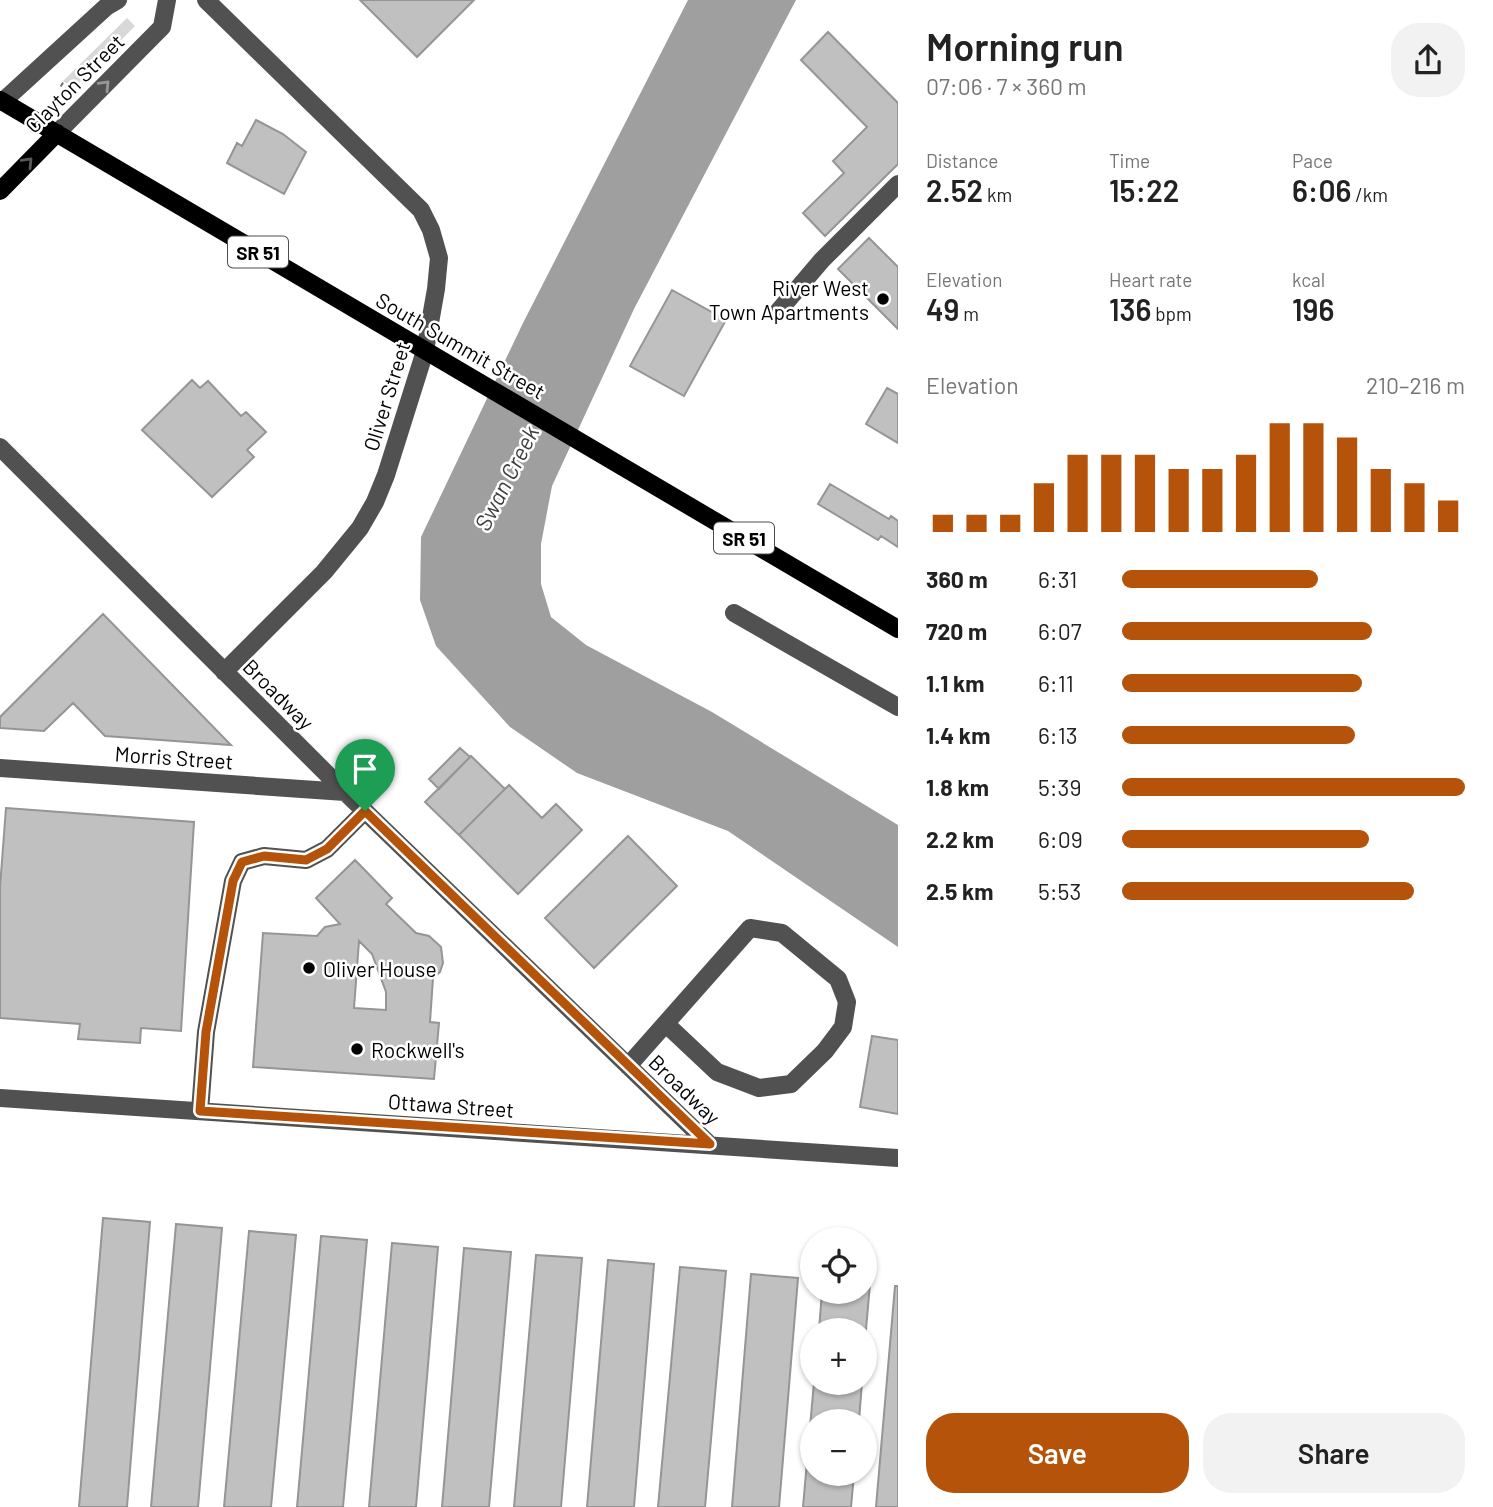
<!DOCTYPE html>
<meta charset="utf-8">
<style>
body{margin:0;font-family:Barlow,sans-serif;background:#f2f2f2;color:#222;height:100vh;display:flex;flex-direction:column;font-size:26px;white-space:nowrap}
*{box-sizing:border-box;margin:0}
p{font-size:23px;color:#767676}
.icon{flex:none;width:38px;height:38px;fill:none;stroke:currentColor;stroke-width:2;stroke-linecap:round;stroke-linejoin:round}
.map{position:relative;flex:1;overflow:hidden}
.side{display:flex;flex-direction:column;background:#fff;width:595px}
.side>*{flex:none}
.controls{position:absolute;left:800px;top:1227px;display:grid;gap:14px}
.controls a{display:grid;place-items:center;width:77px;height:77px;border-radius:50%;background:#fff;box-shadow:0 2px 5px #0004;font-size:35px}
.pin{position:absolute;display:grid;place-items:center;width:60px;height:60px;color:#fff;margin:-72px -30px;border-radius:50% 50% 50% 0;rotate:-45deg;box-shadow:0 0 7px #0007}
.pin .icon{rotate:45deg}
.round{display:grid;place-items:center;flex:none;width:74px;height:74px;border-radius:28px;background:#f2f2f2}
.headline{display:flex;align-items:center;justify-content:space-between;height:119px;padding:0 28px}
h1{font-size:38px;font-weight:600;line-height:52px}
.stats{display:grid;grid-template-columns:repeat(3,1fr);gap:10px;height:119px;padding:7px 28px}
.stats div{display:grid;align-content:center}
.stats b{font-size:30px;font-weight:600}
.stats small{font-size:19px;font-weight:400}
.stats p{font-size:19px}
.chart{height:196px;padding:14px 28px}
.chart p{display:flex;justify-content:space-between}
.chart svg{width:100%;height:126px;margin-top:7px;stroke:#b45309;stroke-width:6}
.button{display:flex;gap:14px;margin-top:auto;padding:14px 28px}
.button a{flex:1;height:80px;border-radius:28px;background:#b45309;color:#fff;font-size:28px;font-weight:600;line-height:80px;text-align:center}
.button a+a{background:#f2f2f2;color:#222}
ul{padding:0 28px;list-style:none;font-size:23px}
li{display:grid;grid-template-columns:112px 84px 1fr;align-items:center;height:52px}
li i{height:18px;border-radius:9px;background:#b45309}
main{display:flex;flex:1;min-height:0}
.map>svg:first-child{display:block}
.green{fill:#d8d8d8}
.water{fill:#9f9f9f}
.building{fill:#c0c0c0;stroke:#959595;stroke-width:2;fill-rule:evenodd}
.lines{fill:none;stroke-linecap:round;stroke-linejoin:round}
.path{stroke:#737373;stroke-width:4.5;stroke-dasharray:2 3.5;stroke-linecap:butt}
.minor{stroke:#515151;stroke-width:18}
.major{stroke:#000;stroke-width:18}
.oneway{stroke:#979797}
.oneway2{stroke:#595959}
.route-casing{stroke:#fff;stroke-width:14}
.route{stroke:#b45309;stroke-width:9}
.poi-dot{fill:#000;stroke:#fff;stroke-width:2.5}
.labels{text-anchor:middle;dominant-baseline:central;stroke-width:5;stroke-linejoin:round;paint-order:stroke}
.shield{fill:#fff;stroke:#4c4c4c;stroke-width:2}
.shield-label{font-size:19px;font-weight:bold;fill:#000}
.street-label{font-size:21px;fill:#000;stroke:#fff}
.poi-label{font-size:21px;fill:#000;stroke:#fff;text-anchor:start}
.water-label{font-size:23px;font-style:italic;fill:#404040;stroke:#fff}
</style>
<main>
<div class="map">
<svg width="898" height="1507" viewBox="0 0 898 1507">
<rect width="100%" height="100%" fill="#fff"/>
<!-- green -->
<path class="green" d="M 127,18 L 135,26 L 74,88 L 63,81 Z"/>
<!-- water -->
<path class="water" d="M 688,0 L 796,0 L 634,309 L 552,486 L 541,544 L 541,584 L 551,617 L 586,645 L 712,712 L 898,825 L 898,947 L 728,831 L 577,773 L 510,727 L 436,646 L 420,600 L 421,537 L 523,323 Z"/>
<!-- building -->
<path class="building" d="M 360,0 L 474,0 L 417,57 Z
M 828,32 L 898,103 L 898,164 L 825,236 L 803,213 L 844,173 L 833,161 L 867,127 L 801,60 Z
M 256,120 L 283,134 L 306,152 L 284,194 L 227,163 L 237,143 L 242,146 Z
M 869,238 L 898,267 L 898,329 L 838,269 Z
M 672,290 L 726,320 L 684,396 L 630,366 Z
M 192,380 L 200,388 L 208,381 L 241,416 L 246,412 L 266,432 L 247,450 L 254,457 L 212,497 L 142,430 Z
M 887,388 L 898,394 L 898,443 L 866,424 Z
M 830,484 L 889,519 L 891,516 L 898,521 L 898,547 L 881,536 L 878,540 L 818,504 Z
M 103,614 L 231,745 L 105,736 L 73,703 L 44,731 L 0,728 L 0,717 Z
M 460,748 L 470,757 L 439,789 L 429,779 Z
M 471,756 L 505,789 L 459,835 L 425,802 Z
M 509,785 L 542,818 L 556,804 L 582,830 L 518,894 L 459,835 Z
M 6,808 L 194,822 L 181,1031 L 141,1028 L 140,1043 L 78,1039 L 80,1024 L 0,1018 L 0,887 Z
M 628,836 L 677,886 L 594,968 L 545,918 Z
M 355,860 L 392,898 L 386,904 L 416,933 L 429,936 L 441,947 L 443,963 L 440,972 L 433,978 L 430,1022 L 439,1023 L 434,1079 L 253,1067 L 263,933 L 317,936 L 325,927 L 340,924 L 316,898 ZM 359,941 L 372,954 L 386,992 L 386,1010 L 354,1008 Z
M 872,1036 L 898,1040 L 898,1114 L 860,1107 Z
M 103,1218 L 150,1222 L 127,1507 L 79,1507 Z
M 176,1224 L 222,1228 L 198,1507 L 151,1507 Z
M 249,1231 L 296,1235 L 271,1507 L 224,1507 Z
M 321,1236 L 367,1240 L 343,1507 L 297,1507 Z
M 392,1243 L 438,1247 L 416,1507 L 369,1507 Z
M 464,1248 L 511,1252 L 489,1507 L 442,1507 Z
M 536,1255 L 582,1258 L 561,1507 L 514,1507 Z
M 608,1260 L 654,1264 L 634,1507 L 587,1507 Z
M 680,1267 L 726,1271 L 705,1507 L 658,1507 Z
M 751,1274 L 798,1278 L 779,1507 L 732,1507 Z
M 864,1283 L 870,1284 L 864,1352 L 864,1330 L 819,1330 L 822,1292 L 864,1292 Z
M 895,1286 L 898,1286 L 898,1507 L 876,1507 Z
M 814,1382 L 862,1382 L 859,1421 L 812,1421 L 812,1474 L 854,1474 L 851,1507 L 803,1507 Z"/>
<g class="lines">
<!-- path -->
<path class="path" d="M 61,84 L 69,89"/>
<!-- minor -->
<path class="minor" d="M 206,0 L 421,210 L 431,230 L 439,258 L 436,289 L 425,351 L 386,475 L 375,502 L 360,528 L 324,572 L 224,672
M 2,102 L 106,7 L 118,0
M 57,133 L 162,27 L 167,0
M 776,314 L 822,260 L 898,184
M 0,447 L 345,792 L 710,1145
M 734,613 L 898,707
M 0,768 L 345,792
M 628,1066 L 750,928 L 782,933 L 838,979 L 847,1002 L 843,1027 L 825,1051 L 791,1084 L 759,1088 L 717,1072 L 666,1024
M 0,1098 L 898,1158
M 200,1111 L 206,1032 L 233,881 L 242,862 L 264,856 L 306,860 L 327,849 L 365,811"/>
<!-- major -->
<path class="major" d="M 0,100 L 898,629
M 0,191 L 57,133"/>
</g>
<!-- one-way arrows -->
<defs><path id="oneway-chevron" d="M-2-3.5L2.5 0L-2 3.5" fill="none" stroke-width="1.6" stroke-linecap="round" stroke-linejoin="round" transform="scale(1.75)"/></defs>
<use class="oneway" href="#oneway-chevron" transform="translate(105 85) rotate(-46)"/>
<use class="oneway2" href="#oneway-chevron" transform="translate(28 162) rotate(-46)"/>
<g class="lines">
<defs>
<path id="route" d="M 365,811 L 710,1144 L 200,1111 L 206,1032 L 233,881 L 242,862 L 264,856 L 306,860 L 327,849 Z"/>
</defs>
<!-- route casing -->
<use href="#route" class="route-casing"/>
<!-- route -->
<use href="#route" class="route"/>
</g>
<!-- markers -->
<g class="poi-dot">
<circle cx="883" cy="299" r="7"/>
<circle cx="309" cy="968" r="7"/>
<circle cx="357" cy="1049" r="7"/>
</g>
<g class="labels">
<!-- shield labels -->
<g class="shield">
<rect x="228" y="236.5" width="60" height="31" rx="5"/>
<rect x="714" y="522.5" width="60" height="31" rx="5"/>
</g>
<g class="shield-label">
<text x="258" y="252">SR 51</text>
<text x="744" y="538">SR 51</text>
</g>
<!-- street labels -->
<g class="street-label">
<text transform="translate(74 83) rotate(-45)">Clayton Street</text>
<text transform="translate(461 345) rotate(30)">South Summit Street</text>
<text transform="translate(386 396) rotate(-73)">Oliver Street</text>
<text transform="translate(279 694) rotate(45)">Broadway</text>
<text transform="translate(174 757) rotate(4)">Morris Street</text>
<text transform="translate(685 1089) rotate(44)">Broadway</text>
<text transform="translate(451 1105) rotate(4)">Ottawa Street</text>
</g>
<!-- poi labels -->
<g class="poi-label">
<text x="869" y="287" text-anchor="end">River West<tspan x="869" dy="24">Town Apartments</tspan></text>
<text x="323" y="968">Oliver House</text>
<text x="371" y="1049">Rockwell's</text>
</g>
<!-- water labels -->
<g class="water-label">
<text transform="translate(506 478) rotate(-63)">Swan Creek</text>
</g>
</g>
</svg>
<div class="controls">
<a><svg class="icon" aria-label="locate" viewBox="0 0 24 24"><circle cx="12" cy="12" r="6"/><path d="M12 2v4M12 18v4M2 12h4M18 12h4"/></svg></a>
<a>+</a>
<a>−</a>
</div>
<div class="pin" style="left:365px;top:811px;background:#1e9e55"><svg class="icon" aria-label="arrive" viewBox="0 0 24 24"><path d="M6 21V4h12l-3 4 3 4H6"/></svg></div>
</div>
<section class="side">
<div class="headline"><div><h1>Morning run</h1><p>07:06 · 7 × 360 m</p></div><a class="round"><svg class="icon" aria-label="share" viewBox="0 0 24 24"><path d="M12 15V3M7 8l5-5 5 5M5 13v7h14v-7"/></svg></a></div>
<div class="stats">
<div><p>Distance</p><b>2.52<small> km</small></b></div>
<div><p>Time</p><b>15:22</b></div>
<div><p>Pace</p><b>6:06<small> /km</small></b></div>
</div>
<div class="stats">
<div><p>Elevation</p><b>49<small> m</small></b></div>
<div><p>Heart rate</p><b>136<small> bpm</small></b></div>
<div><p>kcal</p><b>196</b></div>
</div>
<div class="chart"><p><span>Elevation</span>210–216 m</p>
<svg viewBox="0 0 160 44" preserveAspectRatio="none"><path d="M5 44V38M15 44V38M25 44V38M35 44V27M45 44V17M55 44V17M65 44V17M75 44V22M85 44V22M95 44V17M105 44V6M115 44V6M125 44V11M135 44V22M145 44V27M155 44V33"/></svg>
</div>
<ul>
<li><b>360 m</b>6:31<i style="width:57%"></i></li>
<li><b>720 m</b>6:07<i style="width:73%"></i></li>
<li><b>1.1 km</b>6:11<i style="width:70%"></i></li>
<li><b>1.4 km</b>6:13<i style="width:68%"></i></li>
<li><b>1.8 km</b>5:39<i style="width:100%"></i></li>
<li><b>2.2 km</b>6:09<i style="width:72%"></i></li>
<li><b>2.5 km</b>5:53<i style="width:85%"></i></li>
</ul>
<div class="button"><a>Save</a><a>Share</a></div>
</section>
</main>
